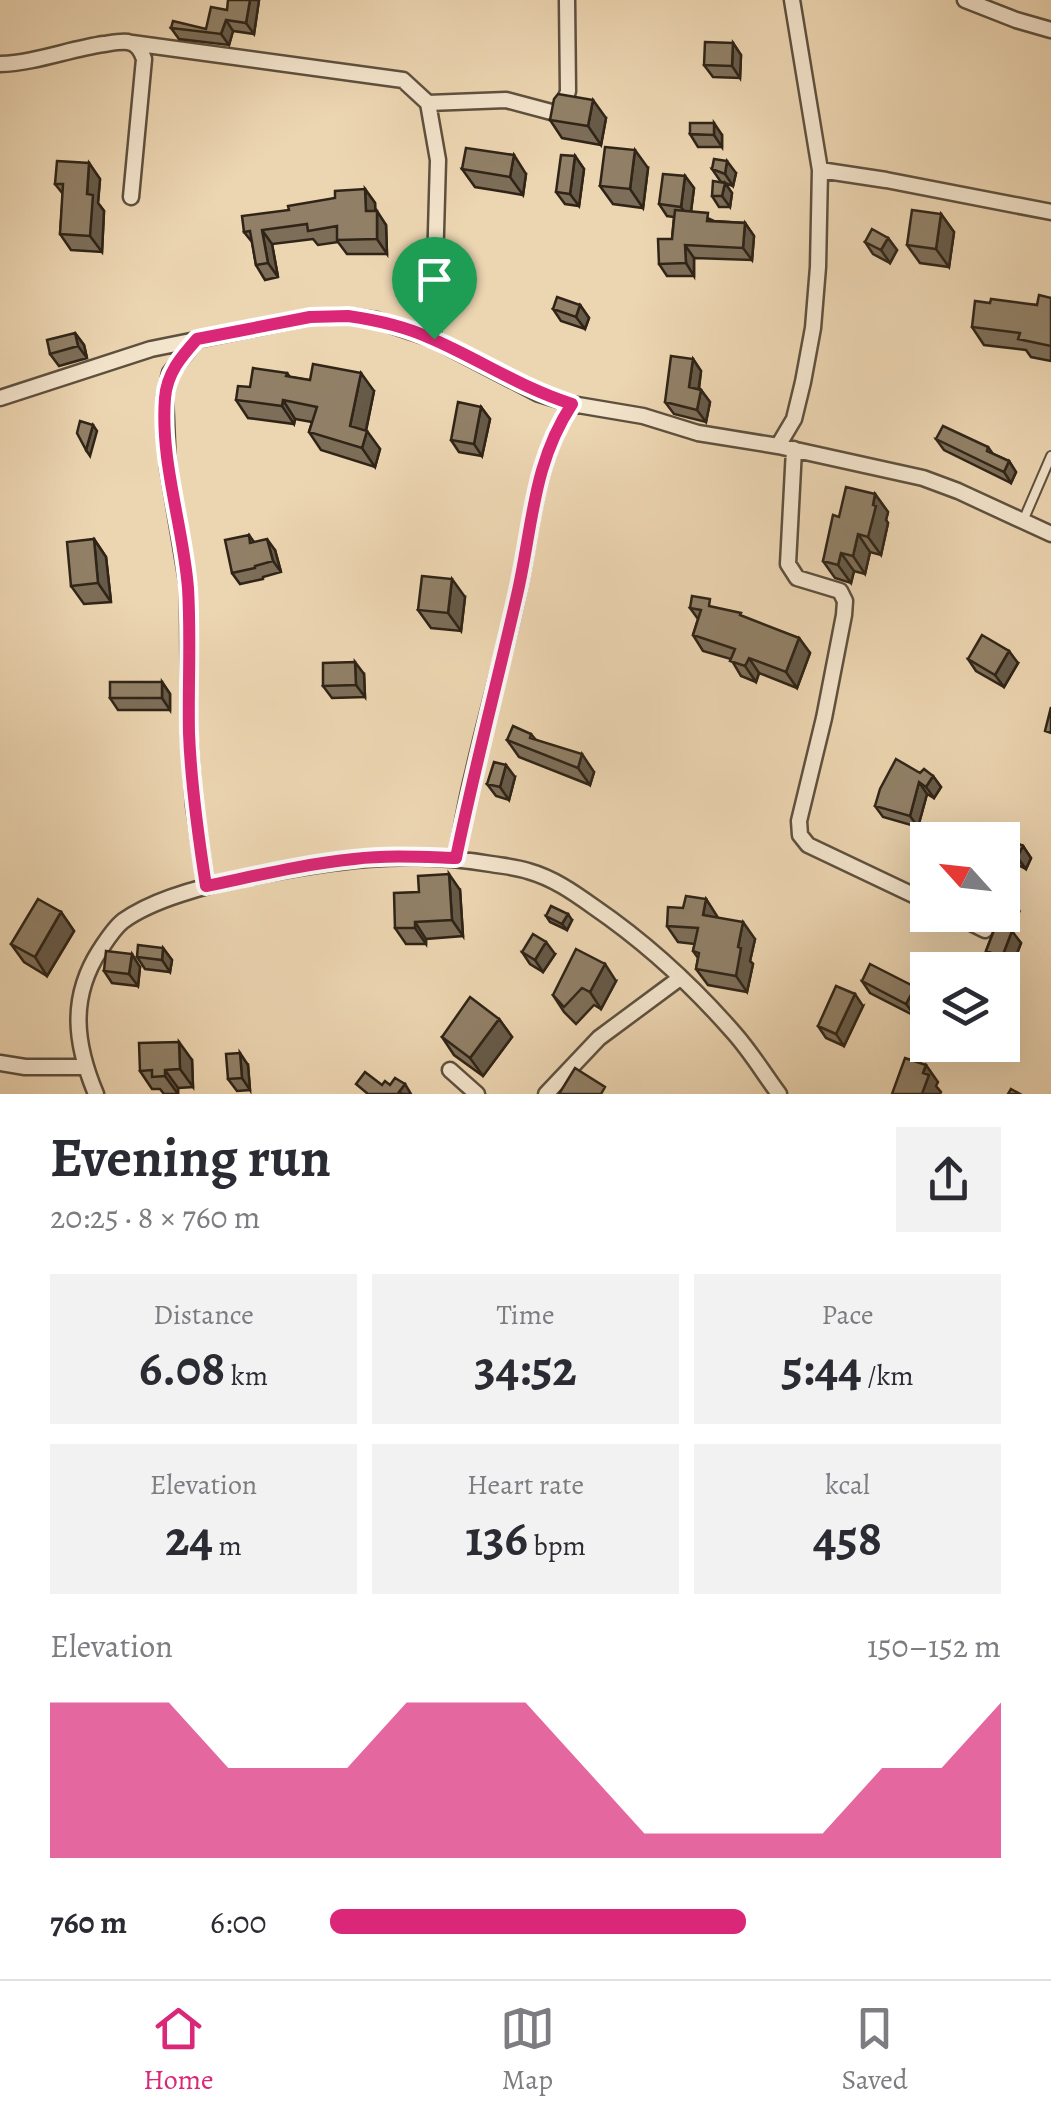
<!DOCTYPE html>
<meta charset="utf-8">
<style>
body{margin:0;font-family:Alegreya,serif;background:#f2f2f3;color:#2b2b33;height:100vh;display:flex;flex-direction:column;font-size:38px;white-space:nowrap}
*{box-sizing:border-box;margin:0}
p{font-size:32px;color:#7c7c81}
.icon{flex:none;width:55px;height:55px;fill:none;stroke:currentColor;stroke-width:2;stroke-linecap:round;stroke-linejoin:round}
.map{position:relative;height:1094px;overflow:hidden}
.sheet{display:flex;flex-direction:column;background:#fff;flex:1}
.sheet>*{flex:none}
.needle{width:65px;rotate:297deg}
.controls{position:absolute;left:910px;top:822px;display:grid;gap:20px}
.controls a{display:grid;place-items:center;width:110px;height:110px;border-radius:0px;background:#fff;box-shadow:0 10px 40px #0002;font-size:50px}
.pin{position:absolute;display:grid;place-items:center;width:85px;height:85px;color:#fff;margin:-102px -42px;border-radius:50% 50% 50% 0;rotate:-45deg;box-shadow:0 0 10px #0007}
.pin .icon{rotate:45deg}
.round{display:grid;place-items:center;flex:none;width:105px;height:105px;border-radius:0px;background:#f2f2f3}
.overview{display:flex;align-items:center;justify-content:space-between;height:170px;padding:0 50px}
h1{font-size:55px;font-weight:700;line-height:75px}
.stats{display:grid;grid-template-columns:repeat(3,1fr);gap:15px;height:170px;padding:10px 50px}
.stats div{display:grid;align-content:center;border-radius:0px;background:#f2f2f3;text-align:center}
.stats b{font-size:50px;font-weight:700}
.stats small{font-size:28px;font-weight:400}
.stats p{font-size:28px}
.chart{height:280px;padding:20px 50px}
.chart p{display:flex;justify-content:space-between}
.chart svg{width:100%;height:180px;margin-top:10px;fill:#db2777;opacity:.7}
ul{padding:0 50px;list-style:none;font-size:32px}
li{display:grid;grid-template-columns:160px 120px 1fr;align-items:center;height:75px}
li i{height:25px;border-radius:12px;background:#db2777}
.tabs{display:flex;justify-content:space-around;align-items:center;height:140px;border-top:2px solid #e1e1e2;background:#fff;font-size:28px;color:#7c7c81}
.tabs a{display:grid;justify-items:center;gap:5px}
.tabs .on{color:#db2777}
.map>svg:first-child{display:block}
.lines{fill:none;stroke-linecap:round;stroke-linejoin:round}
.lane-casing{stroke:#5e503e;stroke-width:12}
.street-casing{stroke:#5e503e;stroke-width:19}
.lane{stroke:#f3e4cc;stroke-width:8}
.street{stroke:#f3e4cc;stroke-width:14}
.wall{fill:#7d6e59;stroke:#2f2417;stroke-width:2.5}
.shaded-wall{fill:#665a48;stroke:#2f2417;stroke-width:2.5}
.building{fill:#918067;stroke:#2f2417;stroke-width:2.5}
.route-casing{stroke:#fff;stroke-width:20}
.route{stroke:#db2777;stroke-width:12}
</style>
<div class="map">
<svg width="1051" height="1094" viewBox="0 0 1051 1094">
<rect width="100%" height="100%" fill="#ecd5b1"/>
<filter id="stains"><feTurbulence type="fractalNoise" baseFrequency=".002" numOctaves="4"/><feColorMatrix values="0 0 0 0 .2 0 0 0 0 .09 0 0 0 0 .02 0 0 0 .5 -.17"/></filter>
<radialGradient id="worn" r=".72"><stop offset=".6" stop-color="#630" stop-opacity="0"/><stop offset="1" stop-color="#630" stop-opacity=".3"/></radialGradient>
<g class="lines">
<defs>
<path id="lane" d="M 1023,521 L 1051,456"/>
<path id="street" d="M 965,0 L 1016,20 L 1051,30
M 132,43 L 403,80 L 428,103
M 0,64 C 35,63 69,49 104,44 C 111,43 120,41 128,42 C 137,44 141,50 144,59 L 131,197
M 820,170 L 886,180 L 1051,212
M 197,339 L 170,373 L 165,396 L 168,468 L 188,587 L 189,734 L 194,805 L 206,886
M 433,339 L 438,160 L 428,103 L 506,100 L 555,113 L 564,104 L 568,91 L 567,0
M 0,398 L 151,349 L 310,317 L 348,316 L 376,320 L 433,339 L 539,394 L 572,404 L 643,416 L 698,433 L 778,446 L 923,478 L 958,491 L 1051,534
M 778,446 L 794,419 L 803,382 L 813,328 L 818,267 L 820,170 L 792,0
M 794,449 L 788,564 L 797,578 L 840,591 L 845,601 L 844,615 L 824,718 L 799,821 L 800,835 L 808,845 L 928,902
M 456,858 C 462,830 466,802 473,775 C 487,712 506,650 519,587 C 533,521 534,462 572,404
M 955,915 L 985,930
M 0,1063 L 25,1067 L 85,1067
M 450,1070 L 477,1094
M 96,1094 C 75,1044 69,998 100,950 C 106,941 114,928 123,921 C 153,899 208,885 244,878 C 329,861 404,849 491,864 C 503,866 516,867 528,871 C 553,878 573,892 594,907 C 645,942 693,986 734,1033 C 751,1052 764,1074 779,1094
M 546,1094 L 599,1038 L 680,978"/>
</defs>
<!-- lane casing -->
<use href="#lane" class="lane-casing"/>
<!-- street casing -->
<use href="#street" class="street-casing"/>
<!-- lane -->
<use href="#lane" class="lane"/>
<!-- street -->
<use href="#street" class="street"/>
</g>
<!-- wall -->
<path class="wall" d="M 259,0 L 254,34 L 233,31 L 229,45 L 179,39 L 171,28 L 206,29 L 227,10 Z
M 733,43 L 741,55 L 740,78 L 713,77 L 704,65 Z
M 606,118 L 601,145 L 562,138 L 550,120 Z
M 690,134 L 722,135 L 722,147 L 698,147 Z
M 575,156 L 584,169 L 579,206 L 565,204 L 556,192 Z
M 89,163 L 100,179 L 98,203 L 104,211 L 102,252 L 71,250 L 60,234 L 63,194 L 55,184 Z
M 648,168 L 643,208 L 613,204 L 600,186 Z
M 462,169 L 526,174 L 523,195 L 475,187 Z
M 712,169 L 736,173 L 733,186 L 725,183 L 732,193 L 730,207 L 719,207 L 712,196 L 721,182 Z
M 685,176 L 694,188 L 691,211 L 714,221 L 745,223 L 754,236 L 752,260 L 694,258 L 694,276 L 667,276 L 659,264 L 672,239 L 674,217 L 667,216 L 659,204 Z
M 365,189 L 375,203 L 375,211 L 386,225 L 387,254 L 347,254 L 338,242 L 318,245 L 313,239 L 272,244 L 278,277 L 265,280 L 256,265 L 252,242 L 244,232 L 335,198 Z
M 941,214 L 954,232 L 949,267 L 920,263 L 907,245 Z
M 888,238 L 897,250 L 890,263 L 873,254 L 865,242 Z
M 1051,298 L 1051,361 L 1031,357 L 1026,350 L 984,345 L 972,327 L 990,303 L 1037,305 Z
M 580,305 L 589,318 L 585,329 L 561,321 L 553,309 Z
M 75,333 L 84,345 L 87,358 L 59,366 L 50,354 Z
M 693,359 L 701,371 L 699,389 L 701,390 L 710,402 L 706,422 L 674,414 L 665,402 Z
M 287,373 L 290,377 L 374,391 L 366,431 L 380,449 L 375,467 L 321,450 L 309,432 L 312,422 L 295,419 L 294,424 L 248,418 L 236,400 L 250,387 Z
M 481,407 L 490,419 L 482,456 L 459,452 L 451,440 Z
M 936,439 L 988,447 L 993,454 L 1009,461 L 1016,472 L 1011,483 L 944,450 Z
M 875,494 L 888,512 L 886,520 L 888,523 L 881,555 L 870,552 L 865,574 L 854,571 L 851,583 L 835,578 L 823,561 L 839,517 Z
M 249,535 L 254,542 L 275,550 L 281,572 L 263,577 L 263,579 L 240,584 L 232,573 Z
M 94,539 L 106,557 L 111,602 L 84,604 L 71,586 Z
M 465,597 L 461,631 L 431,628 L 418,610 Z
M 690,608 L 716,608 L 799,638 L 810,653 L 797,688 L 759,673 L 756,682 L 741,676 L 731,659 L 703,651 L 693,635 L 698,619 Z
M 968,659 L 1018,663 L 1004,687 L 976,671 Z
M 364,674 L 365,697 L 332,698 L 323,686 Z
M 162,682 L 170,694 L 170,710 L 118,710 L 110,698 Z
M 531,734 L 536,740 L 594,772 L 590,785 L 519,757 L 507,740 Z
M 920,773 L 933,776 L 941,787 L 934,798 L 927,794 L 918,827 L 883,817 L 875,806 Z
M 515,777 L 509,800 L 496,796 L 487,784 Z
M 1002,840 L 1023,846 L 1031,858 L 1026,869 L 1005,858 L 1002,854 Z
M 460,890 L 463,936 L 426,939 L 426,944 L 406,944 L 395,928 Z
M 706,899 L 717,917 L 755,939 L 750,961 L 753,964 L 747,992 L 708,985 L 696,969 L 698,958 L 693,951 L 695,944 L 678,942 L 667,926 L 683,908 Z
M 61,912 L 74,931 L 47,976 L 24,962 L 11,944 Z
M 1019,912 L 1009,930 L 1021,943 L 1011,969 L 994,963 L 986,951 L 996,925 L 978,915 L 1002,915 Z
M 546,916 L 572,920 L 567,930 L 550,922 Z
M 163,948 L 172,960 L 170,972 L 145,969 L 137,957 Z
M 522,952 L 555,954 L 543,972 L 530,964 Z
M 140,967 L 138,986 L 112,983 L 104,971 Z
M 616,981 L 601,1009 L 594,1005 L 576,1024 L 564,1012 L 553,995 Z
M 862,981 L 915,987 L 923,999 L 915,1016 L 870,993 Z
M 863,1006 L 844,1046 L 826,1038 L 818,1026 Z
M 499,1019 L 512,1037 L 483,1076 L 454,1055 L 442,1037 Z
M 192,1060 L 193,1087 L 178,1088 L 178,1094 L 164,1094 L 160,1089 L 152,1089 L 140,1071 Z
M 248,1065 L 250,1090 L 237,1091 L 228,1079 Z"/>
<!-- shaded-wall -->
<path class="shaded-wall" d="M 250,0 L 259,0 L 254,34 L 246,23 Z
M 226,20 L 233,31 L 229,45 L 221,34 Z
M 733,43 L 741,55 L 740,78 L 732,66 Z
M 593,100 L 606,118 L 601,145 L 588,126 Z
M 714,123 L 722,135 L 722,147 L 714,135 Z
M 635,150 L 648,168 L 643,208 L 630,189 Z
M 514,155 L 526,174 L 523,195 L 510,177 Z
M 575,156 L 584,169 L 579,206 L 570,194 Z
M 727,161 L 736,173 L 733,186 L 725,174 Z
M 89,163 L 100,179 L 98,203 L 104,211 L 102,252 L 90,236 L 87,194 Z
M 685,176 L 694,188 L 690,219 L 681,207 Z
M 725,183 L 732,193 L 730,207 L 722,196 Z
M 365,189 L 375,203 L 376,225 L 366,211 Z
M 377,211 L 386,225 L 387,254 L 377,239 Z
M 941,214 L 954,232 L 949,267 L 936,249 Z
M 745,223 L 754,236 L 752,260 L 743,248 Z
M 262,230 L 272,244 L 278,277 L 268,263 Z
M 888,238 L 897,250 L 890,263 L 881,250 Z
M 685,245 L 694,258 L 694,276 L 686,263 Z
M 580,305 L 589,318 L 585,329 L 576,317 Z
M 75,333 L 84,345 L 87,358 L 78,346 Z
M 693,359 L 701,371 L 697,400 L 689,387 Z
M 361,373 L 374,391 L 363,444 L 350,426 Z
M 701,390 L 710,402 L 706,422 L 697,410 Z
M 283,400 L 295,419 L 294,424 L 282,406 Z
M 481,407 L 490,419 L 482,456 L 474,444 Z
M 93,425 L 97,431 L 90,456 L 86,450 Z
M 367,431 L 380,449 L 375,467 L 362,448 Z
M 1009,461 L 1016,472 L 1011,483 L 1004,472 Z
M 875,494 L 888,512 L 886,520 L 888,523 L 881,555 L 868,537 Z
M 858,534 L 870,552 L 865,574 L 853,556 Z
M 94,539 L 106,557 L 111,602 L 98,583 Z
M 267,539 L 275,550 L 281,572 L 273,561 Z
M 841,553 L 854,571 L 851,583 L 838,565 Z
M 452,579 L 465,597 L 461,631 L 448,613 Z
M 799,638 L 810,653 L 797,688 L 786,672 Z
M 1009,651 L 1018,663 L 1004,687 L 995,675 Z
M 749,658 L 759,673 L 756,682 L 745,666 Z
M 355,662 L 364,674 L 365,697 L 356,685 Z
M 162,682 L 170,694 L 170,710 L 162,698 Z
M 582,754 L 594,772 L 590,785 L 578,768 Z
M 506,765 L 515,777 L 509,800 L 500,787 Z
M 933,776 L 941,787 L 934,798 L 926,787 Z
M 919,782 L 927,794 L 918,827 L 910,816 Z
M 1023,846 L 1031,858 L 1026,869 L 1017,857 Z
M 449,874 L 460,890 L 463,936 L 452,920 Z
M 706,899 L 717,916 L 714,931 L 703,915 Z
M 1010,900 L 1019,912 L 1008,932 L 999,920 Z
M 61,912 L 74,931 L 47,976 L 35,957 Z
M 568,914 L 572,920 L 567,930 L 562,924 Z
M 415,922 L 426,939 L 426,944 L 415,928 Z
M 743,922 L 755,939 L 750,961 L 753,964 L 747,992 L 736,976 L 738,947 Z
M 1012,931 L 1021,943 L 1011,969 L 1002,957 Z
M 546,942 L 555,954 L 543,972 L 535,960 Z
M 163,948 L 172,960 L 170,972 L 162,960 Z
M 132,954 L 140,967 L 138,986 L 129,974 Z
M 605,964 L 616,981 L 601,1009 L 590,992 Z
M 915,987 L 923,999 L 915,1016 L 906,1004 Z
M 855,994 L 863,1006 L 844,1046 L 836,1034 Z
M 499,1019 L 512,1037 L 483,1076 L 470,1058 Z
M 179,1042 L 192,1060 L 193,1087 L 180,1069 Z
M 240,1053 L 248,1065 L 250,1090 L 242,1078 Z
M 926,1065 L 938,1082 L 936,1086 L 941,1092 L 940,1094 L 922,1094 L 923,1073 Z
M 165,1070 L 178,1088 L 178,1094 L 165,1076 Z
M 405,1084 L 411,1094 L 401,1094 L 399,1092 Z"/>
<!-- building -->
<path class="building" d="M 228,0 L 250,0 L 246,23 L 226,20 L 221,34 L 171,28 L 173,21 L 206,29 L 211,7 L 227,10 Z
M 705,42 L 733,43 L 732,66 L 704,65 Z
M 558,94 L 593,100 L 588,126 L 550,120 L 554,99 Z
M 690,123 L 714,123 L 714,135 L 690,134 Z
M 605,147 L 635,150 L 630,189 L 600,186 Z
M 466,148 L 514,155 L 510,177 L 462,169 Z
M 561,155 L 575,156 L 570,194 L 556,192 Z
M 714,159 L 727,161 L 725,174 L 712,169 Z
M 57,161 L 89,163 L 87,194 L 93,195 L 90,236 L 60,234 L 63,184 L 55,184 Z
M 663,174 L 685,176 L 681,207 L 659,204 Z
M 713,181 L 725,183 L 722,196 L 712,196 Z
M 365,189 L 366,211 L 377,211 L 377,239 L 337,240 L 337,226 L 308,231 L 307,224 L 262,230 L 268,263 L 256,265 L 250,231 L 244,232 L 242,216 L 289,210 L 288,206 L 335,198 L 335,191 Z
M 675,210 L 708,213 L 707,221 L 745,223 L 743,248 L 685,245 L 686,263 L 659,264 L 658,239 L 672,239 Z
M 912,210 L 941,214 L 936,249 L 907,245 Z
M 872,229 L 888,238 L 881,250 L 865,242 Z
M 1039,295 L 1051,298 L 1051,346 L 1018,339 L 1020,333 L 972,327 L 975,301 L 990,303 L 991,299 L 1037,305 Z
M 557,297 L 580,305 L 576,317 L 553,309 Z
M 75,333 L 78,346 L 50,354 L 47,340 Z
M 671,356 L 693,359 L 689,387 L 701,390 L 697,410 L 665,402 Z
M 313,364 L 361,373 L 350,426 L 367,431 L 362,448 L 309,432 L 317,407 L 283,400 L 282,406 L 236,400 L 238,386 L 250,387 L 253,368 L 287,373 L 286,376 L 310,380 Z
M 458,402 L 481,407 L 474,444 L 451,440 Z
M 80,421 L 93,425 L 86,450 L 77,433 Z
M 943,426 L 988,447 L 987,451 L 1009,461 L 1004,472 L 936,439 Z
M 846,487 L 875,494 L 873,505 L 876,506 L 868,537 L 858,534 L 853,556 L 841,553 L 838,565 L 823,561 L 833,515 L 839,517 Z
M 249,535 L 250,543 L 267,539 L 273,561 L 255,566 L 255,568 L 232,573 L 225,540 Z
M 94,539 L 98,583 L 71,586 L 67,542 Z
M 422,576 L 452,579 L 448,613 L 418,610 Z
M 692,596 L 710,599 L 709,606 L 741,613 L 740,615 L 799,638 L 786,672 L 749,658 L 745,666 L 730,661 L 735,649 L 693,635 L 701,610 L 690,608 Z
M 982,635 L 1009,651 L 995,675 L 968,659 Z
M 355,662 L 356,685 L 323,686 L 323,663 Z
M 110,682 L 162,682 L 162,698 L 110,698 Z
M 1051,707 L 1051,733 L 1045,731 Z
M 513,726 L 531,734 L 530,738 L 582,754 L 578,768 L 507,740 Z
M 896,759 L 920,773 L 924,769 L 933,776 L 926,787 L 919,782 L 910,816 L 875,806 L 880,789 Z
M 494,762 L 506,765 L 500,787 L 487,784 Z
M 1002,835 L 1023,846 L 1017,857 L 1002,849 L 1002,840 L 999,840 Z
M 449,874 L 452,920 L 415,922 L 415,928 L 395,928 L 394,893 L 419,892 L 418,876 Z
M 1002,895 L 1010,900 L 1002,914 Z
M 686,896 L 706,899 L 703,915 L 743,922 L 738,947 L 741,948 L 736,976 L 696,969 L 699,953 L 693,951 L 698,928 L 667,926 L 668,907 L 683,908 Z
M 38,899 L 61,912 L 35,957 L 11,944 Z
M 551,906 L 568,914 L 562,924 L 546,916 Z
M 996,925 L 1012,931 L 1002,957 L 986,951 Z
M 533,934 L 546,942 L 535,960 L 522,952 Z
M 138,945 L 163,948 L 162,960 L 137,957 Z
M 576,949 L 605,964 L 590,992 L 582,988 L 564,1007 L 553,995 Z
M 106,951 L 132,954 L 129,974 L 104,971 Z
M 870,964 L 915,987 L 906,1004 L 862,981 Z
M 836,986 L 855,994 L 836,1034 L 818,1026 Z
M 470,997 L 499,1019 L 470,1058 L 442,1037 Z
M 179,1042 L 180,1069 L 165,1070 L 165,1076 L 152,1077 L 152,1070 L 140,1071 L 139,1043 Z
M 240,1053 L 242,1078 L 228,1079 L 226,1054 Z
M 905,1058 L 926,1065 L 923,1073 L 929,1075 L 922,1094 L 892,1094 Z
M 575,1068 L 605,1087 L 601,1094 L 559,1094 Z
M 365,1072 L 382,1085 L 385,1081 L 390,1085 L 395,1078 L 405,1084 L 399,1092 L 402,1094 L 368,1094 L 356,1084 Z
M 1011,1089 L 1020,1094 L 1008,1094 Z"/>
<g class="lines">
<defs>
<path id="route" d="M 348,316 C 376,320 404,326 430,338 C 479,359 521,388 572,404 C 532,465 533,526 517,595 C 497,683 474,770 456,858 C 422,857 388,855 354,859 C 304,864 255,876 206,886 C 198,835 191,785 189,733 C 188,685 191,636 188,588 C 183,525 160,462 165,398 C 167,373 181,357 197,339 L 310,317 Z"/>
</defs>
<!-- route casing -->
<use href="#route" class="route-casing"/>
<!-- route -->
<use href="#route" class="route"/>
</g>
<rect width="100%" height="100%" filter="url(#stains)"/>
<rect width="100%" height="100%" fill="url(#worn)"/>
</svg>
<div class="controls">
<a><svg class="needle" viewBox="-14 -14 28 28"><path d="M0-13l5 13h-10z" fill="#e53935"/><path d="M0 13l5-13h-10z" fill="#7c7c81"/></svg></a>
<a><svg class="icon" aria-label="layers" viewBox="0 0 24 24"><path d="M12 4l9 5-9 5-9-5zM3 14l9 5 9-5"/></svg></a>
</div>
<div class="pin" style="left:434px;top:339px;background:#1e9e55"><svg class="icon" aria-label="arrive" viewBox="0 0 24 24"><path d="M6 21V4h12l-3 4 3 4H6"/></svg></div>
</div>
<section class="sheet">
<div class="overview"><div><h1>Evening run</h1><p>20:25 · 8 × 760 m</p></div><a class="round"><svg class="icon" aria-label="share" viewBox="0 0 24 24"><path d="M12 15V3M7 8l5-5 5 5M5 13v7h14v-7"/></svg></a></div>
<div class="stats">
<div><p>Distance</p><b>6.08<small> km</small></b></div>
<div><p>Time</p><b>34:52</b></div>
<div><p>Pace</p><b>5:44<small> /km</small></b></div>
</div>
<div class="stats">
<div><p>Elevation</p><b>24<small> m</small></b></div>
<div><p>Heart rate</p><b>136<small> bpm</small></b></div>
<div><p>kcal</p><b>458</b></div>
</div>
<div class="chart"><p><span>Elevation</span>150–152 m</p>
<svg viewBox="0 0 160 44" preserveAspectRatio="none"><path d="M0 44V6L10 6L20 6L30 22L40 22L50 22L60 6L70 6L80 6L90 22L100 38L110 38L120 38L130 38L140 22L150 22L160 6V44z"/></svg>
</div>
<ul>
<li><b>760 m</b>6:00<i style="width:62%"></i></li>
</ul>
</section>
<nav class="tabs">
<a class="on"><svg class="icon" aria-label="home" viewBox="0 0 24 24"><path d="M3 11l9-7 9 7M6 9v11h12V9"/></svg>Home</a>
<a><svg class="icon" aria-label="map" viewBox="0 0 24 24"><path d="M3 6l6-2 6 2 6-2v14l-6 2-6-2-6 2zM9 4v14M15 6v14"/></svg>Map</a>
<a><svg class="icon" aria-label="saved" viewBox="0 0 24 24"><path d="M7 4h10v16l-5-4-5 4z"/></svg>Saved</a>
</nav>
